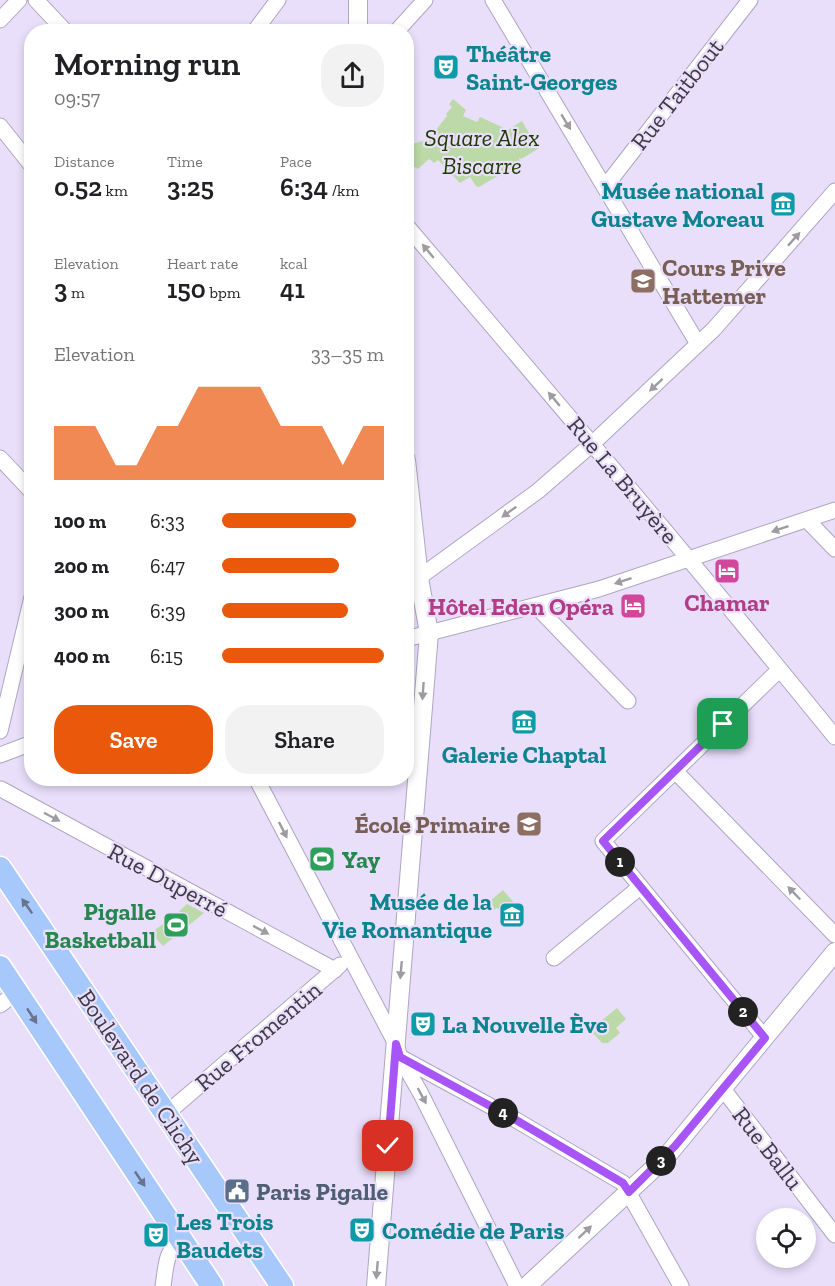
<!DOCTYPE html>
<meta charset="utf-8">
<style>
body{margin:0;font-family:"Zilla Slab",serif;background:#f2f2f2;color:#202124;height:100vh;display:flex;flex-direction:column;font-size:22px;white-space:nowrap}
*{box-sizing:border-box;margin:0}
p{font-size:20px;color:#757577}
.icon{flex:none;width:33px;height:33px;fill:none;stroke:currentColor;stroke-width:2;stroke-linecap:round;stroke-linejoin:round}
.map{position:relative;flex:1;overflow:hidden}
.side{position:absolute;left:24px;top:24px;width:390px;height:762px;display:flex;flex-direction:column;background:#fff;border-radius:24px;box-shadow:0 3px 9px #0003}
.side>*{flex:none}
.fabs{position:absolute;left:756px;top:1208px;display:grid;gap:12px}
.fabs a{display:grid;place-items:center;width:60px;height:60px;border-radius:50%;background:#fff;box-shadow:0 3px 9px #0003;font-size:30px}
.pin{position:absolute;display:grid;place-items:center;width:51px;height:51px;color:#fff;margin:-26px;border-radius:12px;box-shadow:0 3px 9px #0006}
.km{position:absolute;width:30px;height:30px;margin:-15px;border-radius:50%;background:#222;color:#fff;font-size:16px;line-height:30px;text-align:center}
.round{display:grid;place-items:center;flex:none;width:63px;height:63px;border-radius:24px;background:#f2f2f2}
.summary{display:flex;align-items:center;justify-content:space-between;height:102px;padding:0 30px}
h1{font-size:33px;font-weight:600;line-height:45px}
.stats{display:grid;grid-template-columns:repeat(3,1fr);gap:9px;height:102px;padding:6px 30px}
.stats div{display:grid;align-content:center}
.stats b{font-size:26px;font-weight:600}
.stats small{font-size:16px;font-weight:400}
.stats p{font-size:16px}
.chart{height:168px;padding:12px 30px}
.chart p{display:flex;justify-content:space-between}
.chart svg{width:100%;height:108px;margin-top:6px;fill:#ea580c;opacity:.7}
.primary-button{display:flex;gap:12px;margin-top:auto;padding:12px 30px}
.primary-button a{flex:1;height:69px;border-radius:24px;background:#ea580c;color:#fff;font-size:24px;font-weight:600;line-height:69px;text-align:center}
.primary-button a+a{background:#f2f2f2;color:#202124}
ul{padding:0 30px;list-style:none;font-size:20px}
li{display:grid;grid-template-columns:96px 72px 1fr;align-items:center;height:45px}
li i{height:15px;border-radius:8px;background:#ea580c}
.map>svg:first-child{display:block}
.green{fill:#bcdaa7}
.lines{fill:none;stroke-linecap:round;stroke-linejoin:round}
.minor-casing{stroke:#aea5c0;stroke-width:17}
.tertiary-casing{stroke:#aea5c0;stroke-width:20}
.primary-casing{stroke:#fff;stroke-width:25}
.minor{stroke:#fff;stroke-width:15}
.tertiary{stroke:#fff;stroke-width:18}
.primary{stroke:#a6c8fa;stroke-width:22}
.oneway{fill:#9e9ca2}
.oneway2{fill:#68738d}
.route-casing{stroke:#fff;stroke-width:12}
.route{stroke:#a855f7;stroke-width:8}
.labels{text-anchor:middle;dominant-baseline:central;stroke-width:4.5;stroke-linejoin:round;paint-order:stroke}
.culture-label{font-size:24px;font-weight:bold;fill:#0d838f;stroke:#e9dffb;text-anchor:start}
.street-label{font-size:24px;fill:#3e3a45;stroke:#e9dffb}
.park-label{font-size:24px;font-style:italic;fill:#1d3900;stroke:#e9dffb}
.education-label{font-size:24px;font-weight:bold;fill:#785e54;stroke:#e9dffb;text-anchor:start}
.hotel-label{font-size:24px;font-weight:bold;fill:#b23c85;stroke:#e9dffb}
.leisure-label{font-size:24px;font-weight:bold;fill:#27864d;stroke:#e9dffb;text-anchor:start}
.service-label{font-size:24px;font-weight:bold;fill:#4e5e75;stroke:#e9dffb;text-anchor:start}
</style>
<div class="map">
<svg width="835" height="1286" viewBox="0 0 835 1286">
<rect width="100%" height="100%" fill="#e9dffb"/>
<!-- green -->
<path class="green" d="M 453,99 L 466,110 L 463,116 L 477,122 L 480,117 L 502,127 L 505,132 L 522,121 L 538,149 L 521,159 L 519,158 L 520,163 L 479,187 L 476,186 L 470,177 L 460,183 L 438,160 L 434,163 L 429,159 L 418,169 L 415,167 L 407,174 L 407,144 C 430,143 433,133 447,116 L 446,114 L 452,107 L 449,104 Z
M 503,890 L 515,904 L 505,913 L 497,908 L 489,912 L 484,906 Z
M 187,904 L 204,913 L 163,946 L 151,933 L 174,916 Z
M 617,1008 L 626,1019 L 616,1028 L 620,1033 L 608,1043 L 602,1043 L 590,1030 Z"/>
<g class="lines">
<defs>
<path id="minor" d="M 36,0 L 66,32
M 493,0 L 698,344
M 0,20 L 19,0
M 254,32 L 278,0
M 396,32 L 425,0
M 0,126 L 32,166
M 605,187 L 750,0
M 406,225 C 551,395 695,564 835,737
M 0,458 L 32,492
M 807,520 L 835,549
M 406,587 L 538,491 L 592,444 L 714,329 L 835,191
M 536,606 L 628,701
M 406,639 L 599,589 L 835,510
M 0,731 L 32,597
M 0,755 L 32,743
M 675,771 L 835,935
M 256,778 L 396,1044 L 400,1057 L 421,1094 L 517,1286
M 1,789 L 335,970
M 554,958 L 640,887
M 0,1005 L 17,992
M 765,1038 L 603,841 L 779,670
M 400,1057 L 516,1120 L 623,1183 L 681,1286
M 723,1089 L 835,1235
M 166,1114 L 340,965
M 163,1286 C 166,1268 165,1251 181,1239"/>
<path id="tertiary" d="M 358,0 L 358,32
M 376,1286 L 429,633 L 419,578 L 406,460
M 527,1286 L 666,1157 L 835,952"/>
<path id="primary" d="M 0,868 L 282,1286
M 0,967 L 212,1286"/>
</defs>
<!-- minor casing -->
<use href="#minor" class="minor-casing"/>
<!-- tertiary casing -->
<use href="#tertiary" class="tertiary-casing"/>
<!-- primary casing -->
<use href="#primary" class="primary-casing"/>
<!-- minor -->
<use href="#minor" class="minor"/>
<!-- tertiary -->
<use href="#tertiary" class="tertiary"/>
<!-- primary -->
<use href="#primary" class="primary"/>
</g>
<!-- one-way arrows -->
<defs><path id="oneway-solid" d="M-6-.8H1V-3.2L6.5 0L1 3.2V.8H-6Z" transform="scale(1.5)"/></defs>
<g class="oneway">
<use href="#oneway-solid" transform="translate(566 122) rotate(59)"/>
<use href="#oneway-solid" transform="translate(794 239) rotate(-48)"/>
<use href="#oneway-solid" transform="translate(428 251) rotate(-130)"/>
<use href="#oneway-solid" transform="translate(656 385) rotate(137)"/>
<use href="#oneway-solid" transform="translate(554 399) rotate(-130)"/>
<use href="#oneway-solid" transform="translate(509 512) rotate(144)"/>
<use href="#oneway-solid" transform="translate(780 529) rotate(161)"/>
<use href="#oneway-solid" transform="translate(623 581) rotate(162)"/>
<use href="#oneway-solid" transform="translate(423 691) rotate(94)"/>
<use href="#oneway-solid" transform="translate(52 817) rotate(28)"/>
<use href="#oneway-solid" transform="translate(283 830) rotate(63)"/>
<use href="#oneway-solid" transform="translate(794 893) rotate(-134)"/>
<use href="#oneway-solid" transform="translate(261 930) rotate(28)"/>
<use href="#oneway-solid" transform="translate(401 970) rotate(95)"/>
<use href="#oneway-solid" transform="translate(422 1096) rotate(62)"/>
<use href="#oneway-solid" transform="translate(585 1232) rotate(-43)"/>
<use href="#oneway-solid" transform="translate(377 1270) rotate(95)"/>
</g>
<g class="oneway2">
<use href="#oneway-solid" transform="translate(27 906) rotate(-125)"/>
<use href="#oneway-solid" transform="translate(32 1016) rotate(57)"/>
<use href="#oneway-solid" transform="translate(140 1179) rotate(56)"/>
</g>
<g class="lines">
<defs>
<path id="route" d="M 388,1146 L 396,1044 L 400,1057 L 516,1120 L 623,1183 L 629,1192 L 675,1146 L 765,1038 L 603,841 L 723,724"/>
</defs>
<!-- route casing -->
<use href="#route" class="route-casing"/>
<!-- route -->
<use href="#route" class="route"/>
</g>
<!-- icons -->
<defs>
<symbol id="theatre-square" viewBox="-11 -11 22 22"><rect x="-9" y="-9" width="18" height="18" rx="4" fill="#0f9aa8" stroke="#e9dffb"/><path d="M-5-5.5Q0-4 5-5.5V0Q5 5 0 6Q-5 5-5 0ZM-3.3-2.5H-1v1.5H-3.3ZM1-2.5H3.3v1.5H1ZM-2.8 1Q0 5.5 2.8 1Z" fill="#fff"/></symbol>
<symbol id="museum-square" viewBox="-11 -11 22 22"><rect x="-9" y="-9" width="18" height="18" rx="4" fill="#0f9aa8" stroke="#e9dffb"/><path d="M0-6L6-3V-2H-6V-3ZM-5-1h2V3h-2ZM-1-1h2V3h-2ZM3-1h2V3H3ZM-6 4H6V6H-6Z" fill="#fff"/></symbol>
<symbol id="school-square" viewBox="-11 -11 22 22"><rect x="-9" y="-9" width="18" height="18" rx="4" fill="#8d6e63" stroke="#e9dffb"/><path d="M0-5L7-2L0 1L-7-2ZM-4 1L0 2.5L4 1V4Q0 6-4 4Z" fill="#fff"/></symbol>
<symbol id="hotel-square" viewBox="-11 -11 22 22"><rect x="-9" y="-9" width="18" height="18" rx="4" fill="#d1479c" stroke="#e9dffb"/><path d="M-6-4.5h1.5V1H6V5H4.5V3h-9V5H-6ZM-4 0a1.8 1.8 0 1 1 3.6 0ZM.5 0V-2.5h3Q6-2.5 6 0Z" fill="#fff"/></symbol>
<symbol id="stadium-square" viewBox="-11 -11 22 22"><rect x="-9" y="-9" width="18" height="18" rx="4" fill="#2e9e5b" stroke="#e9dffb"/><path d="M0-5a6.5 5 0 1 0 0 10a6.5 5 0 1 0 0-10ZM-3.5-1.8h7v3.6h-7Z" fill="#fff"/></symbol>
<symbol id="civic-square" viewBox="-11 -11 22 22"><rect x="-9" y="-9" width="18" height="18" rx="4" fill="#5c6f8a" stroke="#e9dffb"/><path d="M-.6-6.5H3V-4.5H.6V-3L4-1V1h2V6H-6V1h2V-1L-.6-3ZM-1.2 2.5V6h2.4V2.5Z" fill="#fff"/></symbol>
</defs>
<g fill-rule="evenodd">
<use href="#theatre-square" x="431" y="52" width="30" height="30"/>
<use href="#museum-square" x="768" y="189" width="30" height="30"/>
<use href="#school-square" x="628" y="266" width="30" height="30"/>
<use href="#hotel-square" x="712" y="556" width="30" height="30"/>
<use href="#hotel-square" x="618" y="591" width="30" height="30"/>
<use href="#museum-square" x="509" y="707" width="30" height="30"/>
<use href="#school-square" x="514" y="809" width="30" height="30"/>
<use href="#stadium-square" x="307" y="844" width="30" height="30"/>
<use href="#museum-square" x="497" y="900" width="30" height="30"/>
<use href="#stadium-square" x="161" y="910" width="30" height="30"/>
<use href="#theatre-square" x="408" y="1009" width="30" height="30"/>
<use href="#civic-square" x="222" y="1176" width="30" height="30"/>
<use href="#theatre-square" x="347" y="1215" width="30" height="30"/>
<use href="#theatre-square" x="141" y="1220" width="30" height="30"/>
</g>
<g class="labels">
<!-- culture labels -->
<g class="culture-label">
<text x="466" y="53">Théâtre<tspan x="466" dy="28">Saint-Georges</tspan></text>
<text x="764" y="190" text-anchor="end">Musée national<tspan x="764" dy="28">Gustave Moreau</tspan></text>
<text x="524" y="754" text-anchor="middle">Galerie Chaptal</text>
<text x="492" y="901" text-anchor="end">Musée de la<tspan x="492" dy="28">Vie Romantique</tspan></text>
<text x="442" y="1024">La Nouvelle Ève</text>
<text x="176" y="1221">Les Trois<tspan x="176" dy="28">Baudets</tspan></text>
<text x="382" y="1230">Comédie de Paris</text>
</g>
<!-- street labels -->
<g class="street-label">
<text transform="translate(677 94) rotate(-52)">Rue Taitbout</text>
<text transform="translate(623 480) rotate(50)">Rue La Bruyère</text>
<text transform="translate(168 880) rotate(28)">Rue Duperré</text>
<text transform="translate(258 1036) rotate(-40)">Rue Fromentin</text>
<text transform="translate(141 1077) rotate(56)">Boulevard de Clichy</text>
<text transform="translate(768 1148) rotate(52)">Rue Ballu</text>
</g>
<!-- park labels -->
<g class="park-label">
<text x="482" y="137">Square Alex<tspan x="482" dy="28">Biscarre</tspan></text>
</g>
<!-- education labels -->
<g class="education-label">
<text x="662" y="267">Cours Prive<tspan x="662" dy="28">Hattemer</tspan></text>
<text x="510" y="824" text-anchor="end">École Primaire</text>
</g>
<!-- hotel labels -->
<g class="hotel-label">
<text x="727" y="602">Chamar</text>
<text x="614" y="606" text-anchor="end">Hôtel Eden Opéra</text>
</g>
<!-- leisure labels -->
<g class="leisure-label">
<text x="342" y="859">Yay</text>
<text x="156" y="911" text-anchor="end">Pigalle<tspan x="156" dy="28">Basketball</tspan></text>
</g>
<!-- service labels -->
<g class="service-label">
<text x="256" y="1191">Paris Pigalle</text>
</g>
</g>
</svg>
<div class="fabs">
<a><svg class="icon" aria-label="locate" viewBox="0 0 24 24"><circle cx="12" cy="12" r="6"/><path d="M12 2v4M12 18v4M2 12h4M18 12h4"/></svg></a>
</div>
<div class="pin" style="left:723px;top:724px;background:#1e9e55"><svg class="icon" aria-label="arrive" viewBox="0 0 24 24"><path d="M6 21V4h12l-3 4 3 4H6"/></svg></div>
<div class="pin" style="left:388px;top:1146px;background:#d93025"><svg class="icon" aria-label="check" viewBox="0 0 24 24"><path d="M5 12l5 5 9-10"/></svg></div>
<b class="km" style="left:620px;top:862px">1</b>
<b class="km" style="left:743px;top:1012px">2</b>
<b class="km" style="left:661px;top:1161px">3</b>
<b class="km" style="left:503px;top:1113px">4</b>
<section class="side">
<div class="summary"><div><h1>Morning run</h1><p>09:57</p></div><a class="round"><svg class="icon" aria-label="share" viewBox="0 0 24 24"><path d="M12 15V3M7 8l5-5 5 5M5 13v7h14v-7"/></svg></a></div>
<div class="stats">
<div><p>Distance</p><b>0.52<small> km</small></b></div>
<div><p>Time</p><b>3:25</b></div>
<div><p>Pace</p><b>6:34<small> /km</small></b></div>
</div>
<div class="stats">
<div><p>Elevation</p><b>3<small> m</small></b></div>
<div><p>Heart rate</p><b>150<small> bpm</small></b></div>
<div><p>kcal</p><b>41</b></div>
</div>
<div class="chart"><p><span>Elevation</span>33–35 m</p>
<svg viewBox="0 0 160 44" preserveAspectRatio="none"><path d="M0 44V22L10 22L20 22L30 38L40 38L50 22L60 22L70 6L80 6L90 6L100 6L110 22L120 22L130 22L140 38L150 22L160 22V44z"/></svg>
</div>
<ul>
<li><b>100 m</b>6:33<i style="width:83%"></i></li>
<li><b>200 m</b>6:47<i style="width:72%"></i></li>
<li><b>300 m</b>6:39<i style="width:78%"></i></li>
<li><b>400 m</b>6:15<i style="width:100%"></i></li>
</ul>
<div class="primary-button"><a>Save</a><a>Share</a></div>
</section>
</div>
